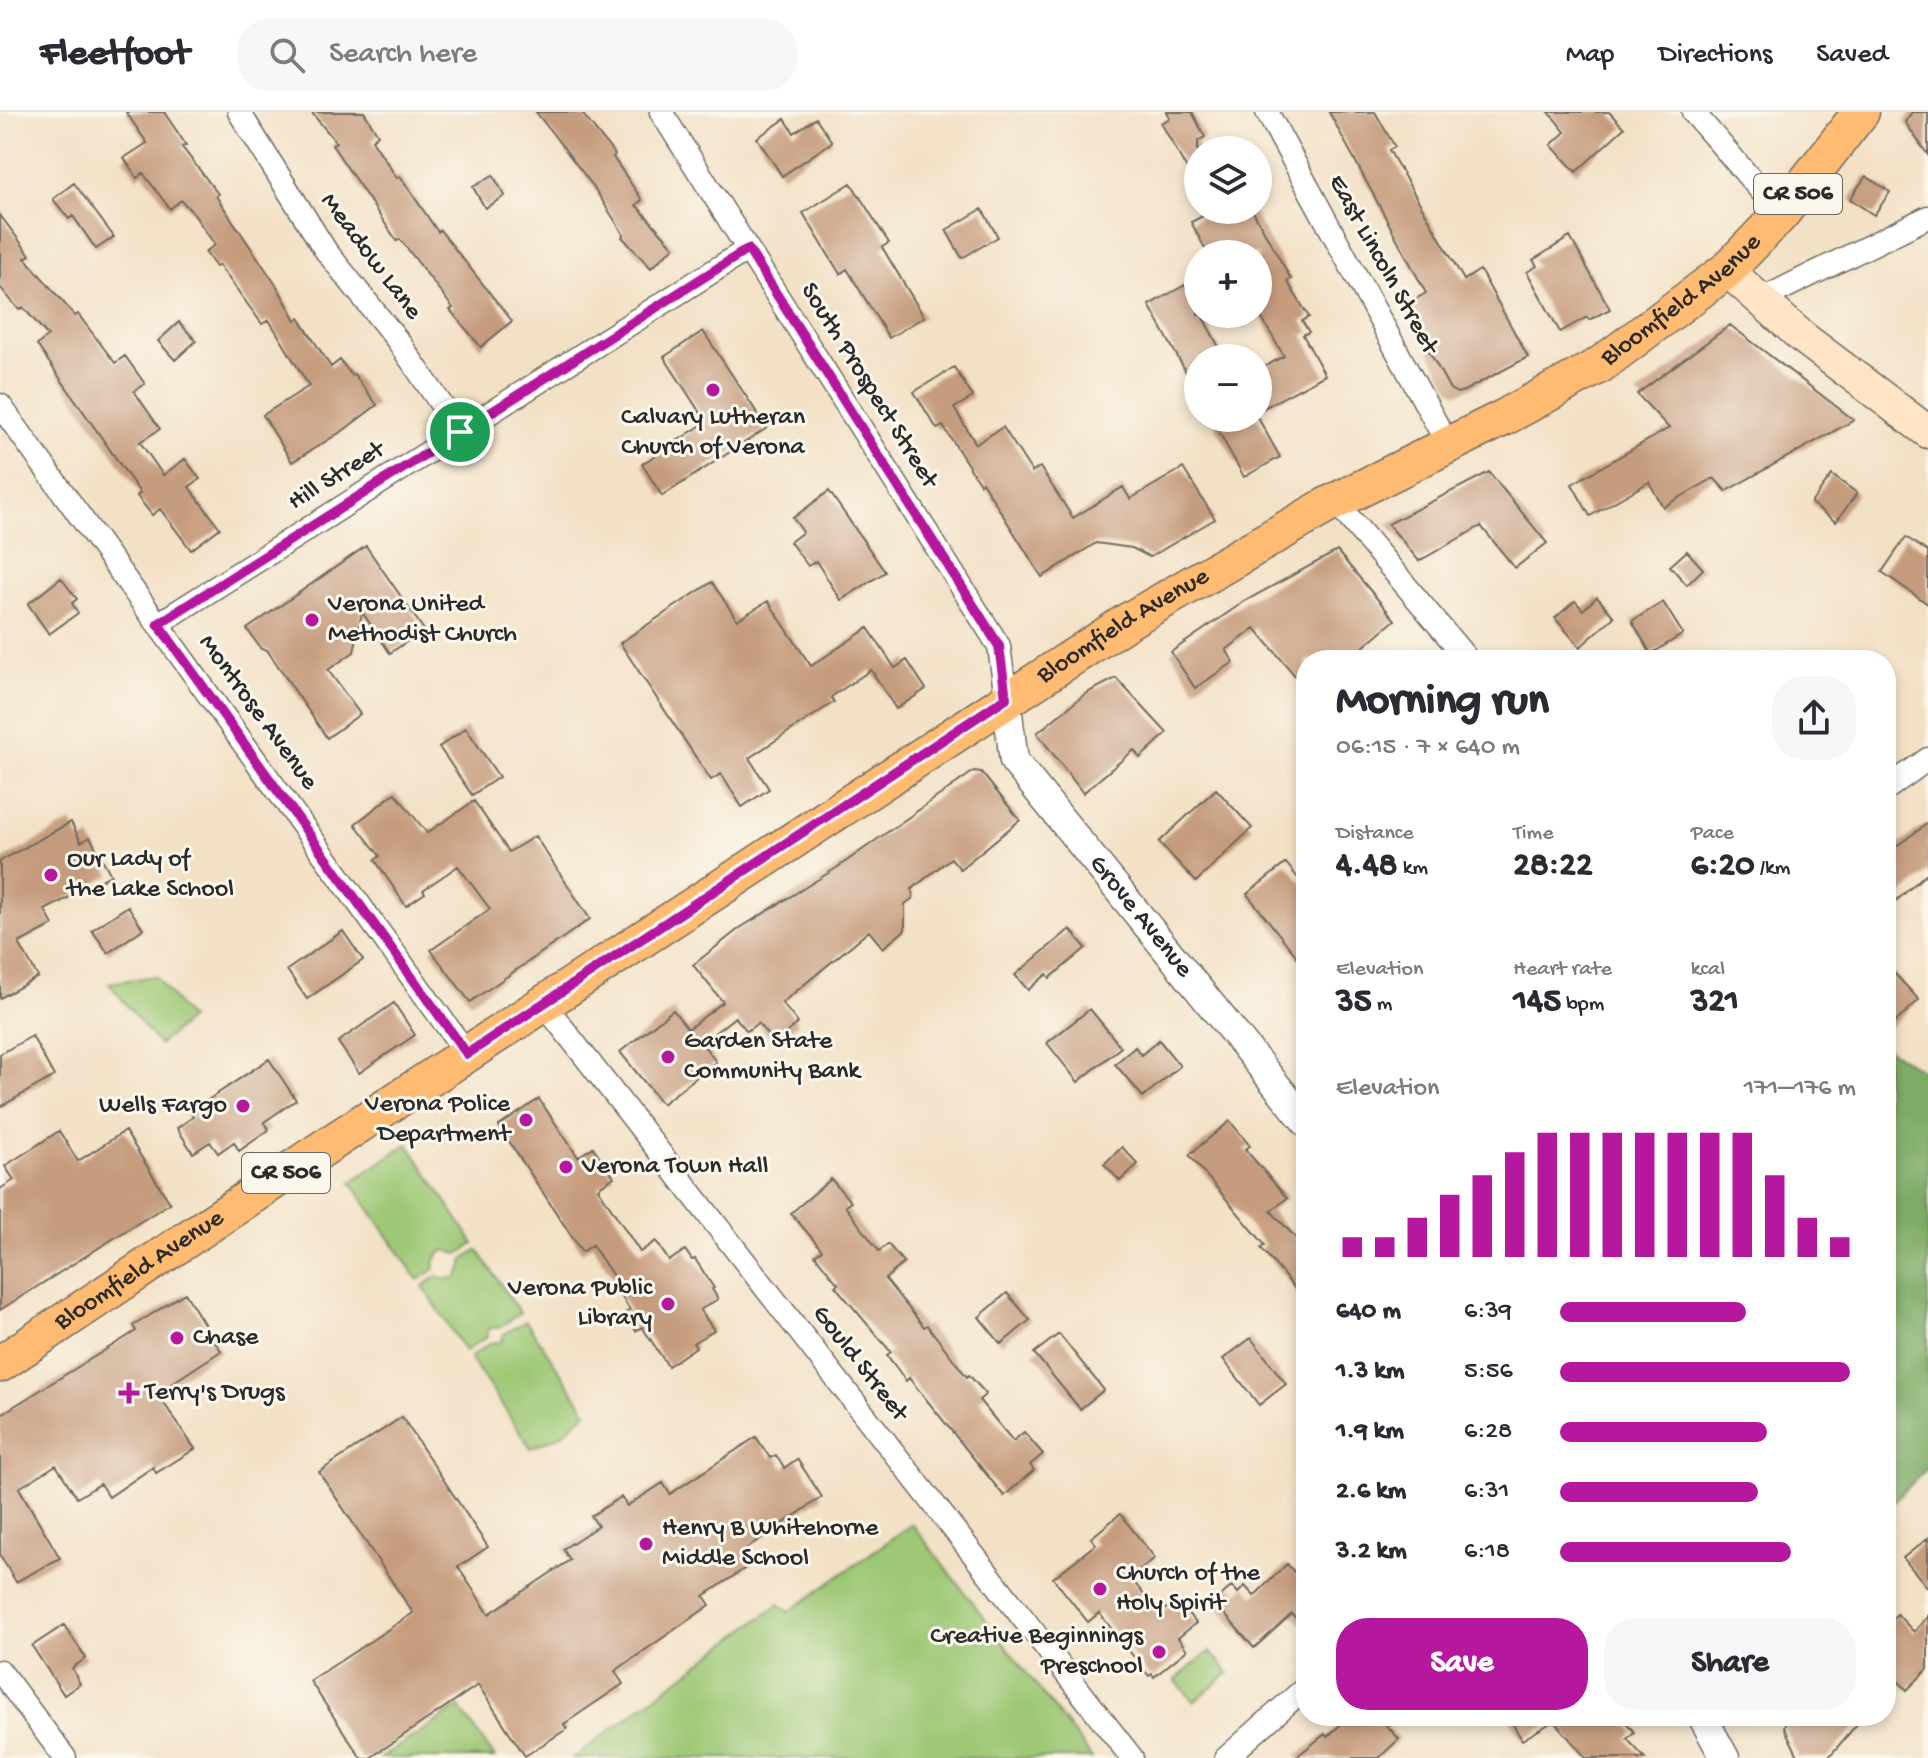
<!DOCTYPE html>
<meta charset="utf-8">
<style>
body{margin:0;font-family:"Gochi Hand",sans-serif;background:#f7f7f7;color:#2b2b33;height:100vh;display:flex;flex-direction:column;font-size:30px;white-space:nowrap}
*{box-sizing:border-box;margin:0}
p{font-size:26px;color:#7c7c81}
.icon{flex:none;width:44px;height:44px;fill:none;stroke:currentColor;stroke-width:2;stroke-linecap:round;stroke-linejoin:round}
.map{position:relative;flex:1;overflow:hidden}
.side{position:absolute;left:1296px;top:538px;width:600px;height:1076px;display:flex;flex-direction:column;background:#fff;border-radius:32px;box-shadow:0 4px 12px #0003}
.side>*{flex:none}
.fabs{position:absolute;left:1184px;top:24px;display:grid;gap:16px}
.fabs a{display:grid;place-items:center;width:88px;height:88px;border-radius:50%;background:#fff;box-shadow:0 4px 12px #0003;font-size:40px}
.pin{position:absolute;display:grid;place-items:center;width:68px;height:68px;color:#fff;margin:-34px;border:4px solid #fff;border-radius:50%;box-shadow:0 2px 8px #0007}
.round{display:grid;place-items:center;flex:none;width:84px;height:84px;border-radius:32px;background:#f7f7f7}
.head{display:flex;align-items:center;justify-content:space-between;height:136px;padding:0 40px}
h1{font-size:44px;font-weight:700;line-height:60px}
.stats{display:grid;grid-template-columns:repeat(3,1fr);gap:12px;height:136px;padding:8px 40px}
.stats div{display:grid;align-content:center}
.stats b{font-size:34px;font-weight:700}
.stats small{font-size:22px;font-weight:400}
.stats p{font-size:22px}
.chart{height:224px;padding:16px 40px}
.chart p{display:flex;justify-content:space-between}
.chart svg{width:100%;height:144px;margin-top:8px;stroke:#b5179e;stroke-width:6}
.cta{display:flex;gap:16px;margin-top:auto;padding:16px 40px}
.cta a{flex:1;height:92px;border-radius:32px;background:#b5179e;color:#fff;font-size:32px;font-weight:700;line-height:92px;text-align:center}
.cta a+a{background:#f7f7f7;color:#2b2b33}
ul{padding:0 40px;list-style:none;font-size:26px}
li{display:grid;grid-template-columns:128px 96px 1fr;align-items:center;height:60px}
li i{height:20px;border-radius:10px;background:#b5179e}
header{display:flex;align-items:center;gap:48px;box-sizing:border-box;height:112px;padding:0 40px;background:#fff;border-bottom:2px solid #e1e1e2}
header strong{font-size:38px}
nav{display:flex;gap:44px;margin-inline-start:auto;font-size:28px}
.search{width:560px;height:72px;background:#f7f7f7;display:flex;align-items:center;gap:20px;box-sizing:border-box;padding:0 28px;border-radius:32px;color:#7c7c81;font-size:30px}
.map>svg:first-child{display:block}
.green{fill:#9dc874;stroke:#647a50;stroke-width:2}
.forest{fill:#7eac66;stroke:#546c48;stroke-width:2}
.building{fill:#c69c7e}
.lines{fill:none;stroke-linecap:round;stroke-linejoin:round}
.minor-casing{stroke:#716b61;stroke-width:25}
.tertiary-casing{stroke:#716b61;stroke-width:31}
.secondary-casing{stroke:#716b61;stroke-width:35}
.primary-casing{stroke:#716b61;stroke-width:39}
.minor{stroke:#fff;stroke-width:22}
.tertiary{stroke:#fff;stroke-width:28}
.secondary{stroke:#ffe4c6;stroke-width:32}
.primary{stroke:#febb71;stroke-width:36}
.route-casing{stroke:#fff;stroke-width:16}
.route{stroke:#b5179e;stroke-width:10}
.poi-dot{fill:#b5179e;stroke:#fbf7ec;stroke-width:3}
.labels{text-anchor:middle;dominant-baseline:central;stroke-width:6;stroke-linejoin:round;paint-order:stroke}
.shield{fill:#fbf7ec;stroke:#696865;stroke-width:2}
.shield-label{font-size:24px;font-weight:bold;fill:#2b2b2b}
.street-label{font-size:26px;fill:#2b2b2b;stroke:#fbf7ec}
.poi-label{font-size:26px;fill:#2b2b2b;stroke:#fbf7ec;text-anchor:start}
</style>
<header>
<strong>Fleetfoot</strong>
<div class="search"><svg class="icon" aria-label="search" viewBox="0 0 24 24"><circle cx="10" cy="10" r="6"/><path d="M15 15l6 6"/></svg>Search here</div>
<nav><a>Map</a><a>Directions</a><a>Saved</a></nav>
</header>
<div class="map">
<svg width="1928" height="1646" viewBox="0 0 1928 1646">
<rect width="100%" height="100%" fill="#fbf7ec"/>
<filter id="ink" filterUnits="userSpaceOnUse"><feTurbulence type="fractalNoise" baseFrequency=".0125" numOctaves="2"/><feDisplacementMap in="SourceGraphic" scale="16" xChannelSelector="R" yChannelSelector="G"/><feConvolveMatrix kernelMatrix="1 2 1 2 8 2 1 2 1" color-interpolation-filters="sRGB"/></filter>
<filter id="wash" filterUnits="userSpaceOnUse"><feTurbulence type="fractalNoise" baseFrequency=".006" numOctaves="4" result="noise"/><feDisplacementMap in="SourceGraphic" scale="32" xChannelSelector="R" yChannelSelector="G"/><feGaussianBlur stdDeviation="1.8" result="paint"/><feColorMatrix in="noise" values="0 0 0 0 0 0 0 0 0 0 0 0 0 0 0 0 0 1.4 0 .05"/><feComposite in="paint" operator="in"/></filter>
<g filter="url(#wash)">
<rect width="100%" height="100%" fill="#f3e1c6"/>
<!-- green -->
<path class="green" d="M 156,864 L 189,907 L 159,933 L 109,871 Z
M 408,1032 L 474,1132 L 458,1142 L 446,1138 C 437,1142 433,1147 435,1157 L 418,1168 L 351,1070 Z
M 478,1138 L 520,1201 L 499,1216 L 490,1216 L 487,1224 L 465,1239 L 423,1174 L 438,1164 L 444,1167 L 456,1166 L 463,1155 L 463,1148 Z
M 526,1209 L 587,1300 L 561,1323 L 531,1336 L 470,1246 L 490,1231 L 501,1230 L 504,1222 Z
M 912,1412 L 1092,1646 L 573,1646 L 779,1492 L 789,1500 Z
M 1210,1539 L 1229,1561 L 1194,1590 L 1175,1568 Z
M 459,1595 L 495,1646 L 380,1646 Z"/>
<!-- forest -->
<path class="forest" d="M 1886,936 L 1928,962 L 1928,1355 L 1886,1397 Z"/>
<g id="blocks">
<!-- building -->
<path class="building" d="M 126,0 L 164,0 L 186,33 L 182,35 L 218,82 L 216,84 L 278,176 L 296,208 L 299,206 L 331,255 L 340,248 L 352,264 L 354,262 L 377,293 L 344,318 L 292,350 L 263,303 L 309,274 L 269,208 L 262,212 L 219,153 L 216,155 L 205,140 L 215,133 L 193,101 L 181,88 L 170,97 L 143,61 L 137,66 L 124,46 L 147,31 Z
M 311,0 L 364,0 L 378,23 L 372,28 L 397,66 L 400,64 L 438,120 L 440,118 L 512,209 L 481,235 L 450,198 L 453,196 L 400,127 L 397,129 L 332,33 L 336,30 Z
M 536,0 L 581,0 L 615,43 L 613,45 L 642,88 L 636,93 L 674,135 L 651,156 L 622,125 L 624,123 L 593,74 Z
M 1167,0 L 1192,0 L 1205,25 L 1198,29 L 1198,77 L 1161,11 L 1170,6 Z
M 1329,0 L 1375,0 L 1395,35 L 1389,38 L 1464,168 L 1480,158 L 1528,245 L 1464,279 L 1457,281 L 1450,277 L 1404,194 L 1426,181 Z
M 1549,0 L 1609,0 L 1624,16 L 1576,60 L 1551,33 L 1565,20 Z
M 1912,0 L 1928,0 L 1928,43 L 1905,10 Z
M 816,6 L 832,30 L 782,64 L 757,26 L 785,7 L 794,21 Z
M 493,63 L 505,84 L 485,96 L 473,75 Z
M 1866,64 L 1890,80 L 1874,103 L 1850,87 Z
M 74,71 L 114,125 L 96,137 L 73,104 L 69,107 L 53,87 Z
M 851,71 L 889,131 L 882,135 L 924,205 L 889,226 L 847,157 L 840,162 L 803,101 Z
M 982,97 L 998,125 L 962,146 L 946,118 Z
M 1200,98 L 1252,98 L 1291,167 L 1287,169 L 1309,205 L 1302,209 L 1309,220 L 1303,223 L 1325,263 L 1258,299 L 1258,258 L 1284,244 L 1258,200 L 1258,142 L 1208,142 L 1191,110 L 1203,104 Z
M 0,103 L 30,143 L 25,146 L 75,204 L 78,202 L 115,251 L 125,244 L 145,272 L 134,279 L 160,317 L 140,330 L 163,363 L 185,347 L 200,367 L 189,375 L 220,416 L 191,438 L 160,397 L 152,403 L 137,384 L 140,381 L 37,233 L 48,224 L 23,195 L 19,198 L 0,175 Z
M 1570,125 L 1610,197 L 1589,208 L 1587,205 L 1560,220 L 1527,160 L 1537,154 L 1533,148 Z
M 1185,173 L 1198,197 L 1198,202 L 1201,202 L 1225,246 L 1198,246 L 1198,282 L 1149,193 Z
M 179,210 L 196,229 L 175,248 L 158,229 Z
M 1730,213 L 1854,308 L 1726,379 L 1714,366 L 1663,395 L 1649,370 L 1590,404 L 1572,372 L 1669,316 L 1637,282 Z
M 703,219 L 767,316 L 662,384 L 642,352 L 706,310 L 664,245 Z
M 954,255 L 973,285 L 954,296 L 976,332 L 1003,315 L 1032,360 L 1040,355 L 1073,406 L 1123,375 L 1130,387 L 1183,356 L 1215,407 L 1150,445 L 1132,436 L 1096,431 L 1042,465 L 982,370 L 980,372 L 943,314 L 937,317 L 914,280 Z
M 1211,306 L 1258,306 L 1280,345 L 1244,365 Z
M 1489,360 L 1547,431 L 1515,456 L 1481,414 L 1419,449 L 1388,412 Z
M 1832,363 L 1857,381 L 1836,410 L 1811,391 Z
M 829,379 L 885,460 L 841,488 L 816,449 L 808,454 L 790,430 L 803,420 L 793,406 Z
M 1906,425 L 1928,440 L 1928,492 L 1882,460 Z
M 366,434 L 424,518 L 390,541 L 362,500 L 354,540 L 328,558 L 360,602 L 327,626 L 267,538 L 261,537 L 247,517 Z
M 1337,439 L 1395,508 L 1348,548 L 1306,548 L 1306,577 L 1255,516 L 1226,538 L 1234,550 L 1195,576 L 1171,540 L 1245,489 Z
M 1687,439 L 1703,457 L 1687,473 L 1670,454 Z
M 61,466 L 77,487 L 72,491 L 78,501 L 49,522 L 28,492 Z
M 712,470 L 737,508 L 768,489 L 811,554 L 868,516 L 895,556 L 907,548 L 926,577 L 896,597 L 871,558 L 831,585 L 834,590 L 749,646 L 769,677 L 742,695 L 721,662 L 711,668 L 620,531 Z
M 1597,485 L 1614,505 L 1580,535 L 1555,506 L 1575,489 L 1583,498 Z
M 1663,490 L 1683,522 L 1651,542 L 1632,509 Z
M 1116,566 L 1167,621 L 1140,646 L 1134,638 L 1083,681 L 1037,621 L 1085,582 Z
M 466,616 L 499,665 L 472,683 L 439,635 Z
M 974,659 L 981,660 L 1020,708 L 960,757 L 951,746 L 912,777 L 913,786 L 905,792 L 905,818 L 883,836 L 869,819 L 782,891 L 798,911 L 774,931 L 758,911 L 747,919 L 735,905 L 702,931 L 716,950 L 662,992 L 620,940 L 673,898 L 688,917 L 723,890 L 693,853 L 740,816 L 838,755 Z
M 1216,677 L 1252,716 L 1196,770 L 1159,730 Z
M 395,681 L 427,721 L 474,689 L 509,740 L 535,724 L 590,807 L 470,890 L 431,838 L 490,797 L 458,754 L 423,778 L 425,781 L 406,794 L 375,748 L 380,744 L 355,712 Z
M 71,710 L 81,730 L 90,725 L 111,763 L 45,798 L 53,813 L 19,831 L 38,865 L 0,886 L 0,749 Z
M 1928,711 L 1928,760 L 1886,798 L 1886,742 Z
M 1286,751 L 1306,776 L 1306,856 L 1247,782 Z
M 128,794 L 143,817 L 108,841 L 92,818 Z
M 1070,817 L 1086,836 L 1050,866 L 1047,862 L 1028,878 L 1015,863 Z
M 343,819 L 363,848 L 307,887 L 287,858 Z
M 1886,852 L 1919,888 L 1886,919 Z
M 394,891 L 415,923 L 359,961 L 338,930 Z
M 1090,897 L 1121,935 L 1078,970 L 1047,931 Z
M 32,924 L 54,964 L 0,995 L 0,942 Z
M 1159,928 L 1180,954 L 1143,985 L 1115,952 L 1135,935 L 1141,943 Z
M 269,947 L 296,988 L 264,1010 L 269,1018 L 239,1039 L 234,1030 L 218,1041 L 210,1030 L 193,1041 L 177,1016 L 193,1005 L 190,1000 Z
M 539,987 L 578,1045 L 593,1035 L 614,1065 L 598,1076 L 640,1140 L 656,1129 L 669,1149 L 685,1138 L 692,1148 L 695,1147 L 714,1176 L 712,1177 L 718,1187 L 700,1198 L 714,1218 L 693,1231 L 696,1235 L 668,1254 L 642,1215 L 636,1219 L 625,1201 L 630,1198 L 620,1182 L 624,1180 L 592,1133 L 582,1140 L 499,1014 Z
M 1230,1009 L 1250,1034 L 1245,1037 L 1287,1086 L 1271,1099 L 1306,1137 L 1306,1190 L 1261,1136 L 1265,1133 L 1189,1043 Z
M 59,1019 L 78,1049 L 125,1019 L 170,1091 L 0,1198 L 0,1077 L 14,1068 L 5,1054 Z
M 1122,1035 L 1138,1052 L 1120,1069 L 1104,1052 Z
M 831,1067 L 851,1090 L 845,1094 L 879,1139 L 888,1132 L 904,1151 L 885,1167 L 924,1215 L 927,1213 L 967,1265 L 969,1263 L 986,1282 L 979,1288 L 1013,1329 L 1024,1320 L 1043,1342 L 1030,1353 L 1034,1358 L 1004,1384 L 909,1266 L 906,1269 L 887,1243 L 891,1240 L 835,1174 L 838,1172 L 815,1143 L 822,1138 L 791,1101 Z
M 185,1181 L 221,1239 L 157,1281 L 195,1337 L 156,1361 L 153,1355 L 109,1385 L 100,1372 L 77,1386 L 56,1353 L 19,1376 L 60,1446 L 16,1470 L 0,1443 L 0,1303 L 136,1219 L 133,1214 Z
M 1007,1181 L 1030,1208 L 1001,1232 L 979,1205 Z
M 1059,1222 L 1104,1278 L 1080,1297 L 1034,1241 Z
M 1251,1226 L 1286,1272 L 1259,1293 L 1223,1247 Z
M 402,1305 L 488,1435 L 458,1455 L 489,1502 L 570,1448 L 563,1437 L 598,1414 L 591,1404 L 621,1385 L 627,1394 L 663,1371 L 670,1382 L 756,1325 L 770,1346 L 776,1343 L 784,1356 L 797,1347 L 822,1385 L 744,1438 L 753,1451 L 704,1484 L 710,1493 L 615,1559 L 623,1572 L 564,1612 L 567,1617 L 525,1644 L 478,1573 L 370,1646 L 361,1646 L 310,1569 L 413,1501 L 319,1360 Z
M 1120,1402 L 1155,1446 L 1130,1465 L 1159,1502 L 1177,1488 L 1196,1511 L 1178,1526 L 1187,1538 L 1154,1565 L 1152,1562 L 1149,1564 L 1099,1501 L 1088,1510 L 1053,1466 L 1096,1432 L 1091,1426 Z
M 1928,1426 L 1928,1476 L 1903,1446 Z
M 1287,1452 L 1306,1473 L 1306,1517 L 1292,1502 L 1254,1536 L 1214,1490 L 1232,1474 L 1238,1481 L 1245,1474 L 1254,1484 Z
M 1897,1502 L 1914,1520 L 1928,1504 L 1928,1557 L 1907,1578 L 1886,1557 L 1886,1513 Z
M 64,1513 L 86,1546 L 72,1556 L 80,1572 L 64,1583 L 32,1534 Z
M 1350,1604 L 1378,1604 L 1399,1627 L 1379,1646 L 1295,1646 L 1325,1622 L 1327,1625 Z
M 1508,1604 L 1621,1604 L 1634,1620 L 1627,1627 L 1645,1646 L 1586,1646 L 1554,1609 L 1522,1628 Z
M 1788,1604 L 1864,1604 L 1828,1646 L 1799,1646 L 1784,1615 Z"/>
</g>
</g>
<g filter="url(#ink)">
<use href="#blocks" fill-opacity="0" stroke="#716b61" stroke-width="2"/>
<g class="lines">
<defs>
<path id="minor" d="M 239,0 L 326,139 L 398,229 L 460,320
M 661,0 L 999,534 L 1006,586
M 1267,0 L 1448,333
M 1693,0 L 1781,102
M 1760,188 L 1928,105
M 0,293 L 467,942
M 1335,389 L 1468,548
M 158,512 L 748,137
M 1886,677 L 1928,647
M 544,892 L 1132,1646
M 0,1559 L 65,1646
M 1226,1646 L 1306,1575"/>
<g id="tertiary">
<path id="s1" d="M 1006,586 L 1014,649 L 1306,1010"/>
<path d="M 1702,1604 L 1725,1646"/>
</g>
<path id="secondary" d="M 1727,158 L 1802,225 L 1928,320"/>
<g id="primary">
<path id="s2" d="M 0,1252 L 322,1037 L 1128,509 L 1326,394 L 1503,306 L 1600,253 L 1727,158 L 1781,102 L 1861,0"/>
</g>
</defs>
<!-- minor casing -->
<use href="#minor" class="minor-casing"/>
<!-- tertiary casing -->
<use href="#tertiary" class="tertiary-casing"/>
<!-- secondary casing -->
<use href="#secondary" class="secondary-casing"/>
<!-- primary casing -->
<use href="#primary" class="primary-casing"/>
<!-- minor -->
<use href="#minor" class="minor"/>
<!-- tertiary -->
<use href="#tertiary" class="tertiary"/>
<!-- secondary -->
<use href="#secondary" class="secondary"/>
<!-- primary -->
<use href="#primary" class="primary"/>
</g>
</g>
<g class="lines" filter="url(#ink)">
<defs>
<path id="route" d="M 748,137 L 999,534 L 1006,586 L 467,942 L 158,512 Z"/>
</defs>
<!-- route casing -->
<use href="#route" class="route-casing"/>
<!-- route -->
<use href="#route" class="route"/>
</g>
<!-- markers -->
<g class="poi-dot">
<circle cx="713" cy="278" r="8"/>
<circle cx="312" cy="508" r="8"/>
<circle cx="51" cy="763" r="8"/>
<circle cx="668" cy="945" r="8"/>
<circle cx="243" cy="994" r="8"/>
<circle cx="526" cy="1008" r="8"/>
<circle cx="566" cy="1055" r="8"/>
<circle cx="668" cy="1192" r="8"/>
<circle cx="177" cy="1226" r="8"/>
<path d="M125 1269h8v8h8v8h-8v8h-8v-8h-8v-8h8z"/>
<circle cx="646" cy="1432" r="8"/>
<circle cx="1100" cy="1477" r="8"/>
<circle cx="1159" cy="1540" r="8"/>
</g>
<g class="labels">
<!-- shield labels -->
<g class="shield">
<rect x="1754" y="62" width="88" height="40" rx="6"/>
<rect x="242" y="1041" width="88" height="40" rx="6"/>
</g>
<g class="shield-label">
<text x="1798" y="82">CR 506</text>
<text x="286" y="1061">CR 506</text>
</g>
<!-- street labels -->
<g class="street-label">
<text transform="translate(370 145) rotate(53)">Meadow Lane</text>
<text transform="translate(1382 153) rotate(61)">East Lincoln Street</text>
<text stroke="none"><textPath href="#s2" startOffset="1992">Bloomfield Avenue</textPath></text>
<text transform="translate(868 274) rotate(58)">South Prospect Street</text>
<text transform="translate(337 365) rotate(-32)">Hill Street</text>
<text stroke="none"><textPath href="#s2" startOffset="1344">Bloomfield Avenue</textPath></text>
<text transform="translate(257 601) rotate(54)">Montrose Avenue</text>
<text stroke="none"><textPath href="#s1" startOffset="264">Grove Avenue</textPath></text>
<text stroke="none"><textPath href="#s2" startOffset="168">Bloomfield Avenue</textPath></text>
<text transform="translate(859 1252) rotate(52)">Gould Street</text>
</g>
<!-- poi labels -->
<g class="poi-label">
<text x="713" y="306" text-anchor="middle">Calvary Lutheran<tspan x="713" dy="30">Church of Verona</tspan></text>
<text x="328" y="493">Verona United<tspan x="328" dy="30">Methodist Church</tspan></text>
<text x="67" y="748">Our Lady of<tspan x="67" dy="30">the Lake School</tspan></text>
<text x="684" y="930">Garden State<tspan x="684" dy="30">Community Bank</tspan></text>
<text x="510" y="993" text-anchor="end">Verona Police<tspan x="510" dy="30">Department</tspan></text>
<text x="227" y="994" text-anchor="end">Wells Fargo</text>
<text x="582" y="1055">Verona Town Hall</text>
<text x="652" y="1177" text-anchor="end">Verona Public<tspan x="652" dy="30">Library</tspan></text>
<text x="193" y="1226">Chase</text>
<text x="145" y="1281">Terry's Drugs</text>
<text x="662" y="1417">Henry B Whitehorne<tspan x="662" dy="30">Middle School</tspan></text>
<text x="1116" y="1462">Church of the<tspan x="1116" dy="30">Holy Spirit</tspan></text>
<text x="1143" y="1525" text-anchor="end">Creative Beginnings<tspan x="1143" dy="30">Preschool</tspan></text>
</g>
</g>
</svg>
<div class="fabs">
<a><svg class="icon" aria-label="layers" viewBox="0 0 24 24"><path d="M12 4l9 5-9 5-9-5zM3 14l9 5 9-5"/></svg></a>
<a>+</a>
<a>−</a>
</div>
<div class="pin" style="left:460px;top:320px;background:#1e9e55"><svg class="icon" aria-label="arrive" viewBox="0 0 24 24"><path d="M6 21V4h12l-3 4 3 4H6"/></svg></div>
<section class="side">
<div class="head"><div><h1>Morning run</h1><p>06:15 · 7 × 640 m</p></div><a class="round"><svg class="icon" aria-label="share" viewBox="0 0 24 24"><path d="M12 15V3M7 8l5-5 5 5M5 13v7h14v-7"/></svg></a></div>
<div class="stats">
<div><p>Distance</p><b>4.48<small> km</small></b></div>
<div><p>Time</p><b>28:22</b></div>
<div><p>Pace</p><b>6:20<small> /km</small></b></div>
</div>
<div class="stats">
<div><p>Elevation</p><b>35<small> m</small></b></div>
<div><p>Heart rate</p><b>145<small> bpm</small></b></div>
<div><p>kcal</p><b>321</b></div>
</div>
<div class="chart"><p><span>Elevation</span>171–176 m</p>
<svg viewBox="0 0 160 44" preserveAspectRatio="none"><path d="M5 44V38M15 44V38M25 44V32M35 44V25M45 44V19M55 44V12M65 44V6M75 44V6M85 44V6M95 44V6M105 44V6M115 44V6M125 44V6M135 44V19M145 44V32M155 44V38"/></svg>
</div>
<ul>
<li><b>640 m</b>6:39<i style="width:63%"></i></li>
<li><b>1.3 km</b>5:56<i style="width:98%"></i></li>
<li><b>1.9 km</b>6:28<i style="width:70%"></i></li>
<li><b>2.6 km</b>6:31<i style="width:67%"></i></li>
<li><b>3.2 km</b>6:18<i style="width:78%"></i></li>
</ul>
<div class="cta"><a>Save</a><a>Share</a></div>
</section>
</div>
